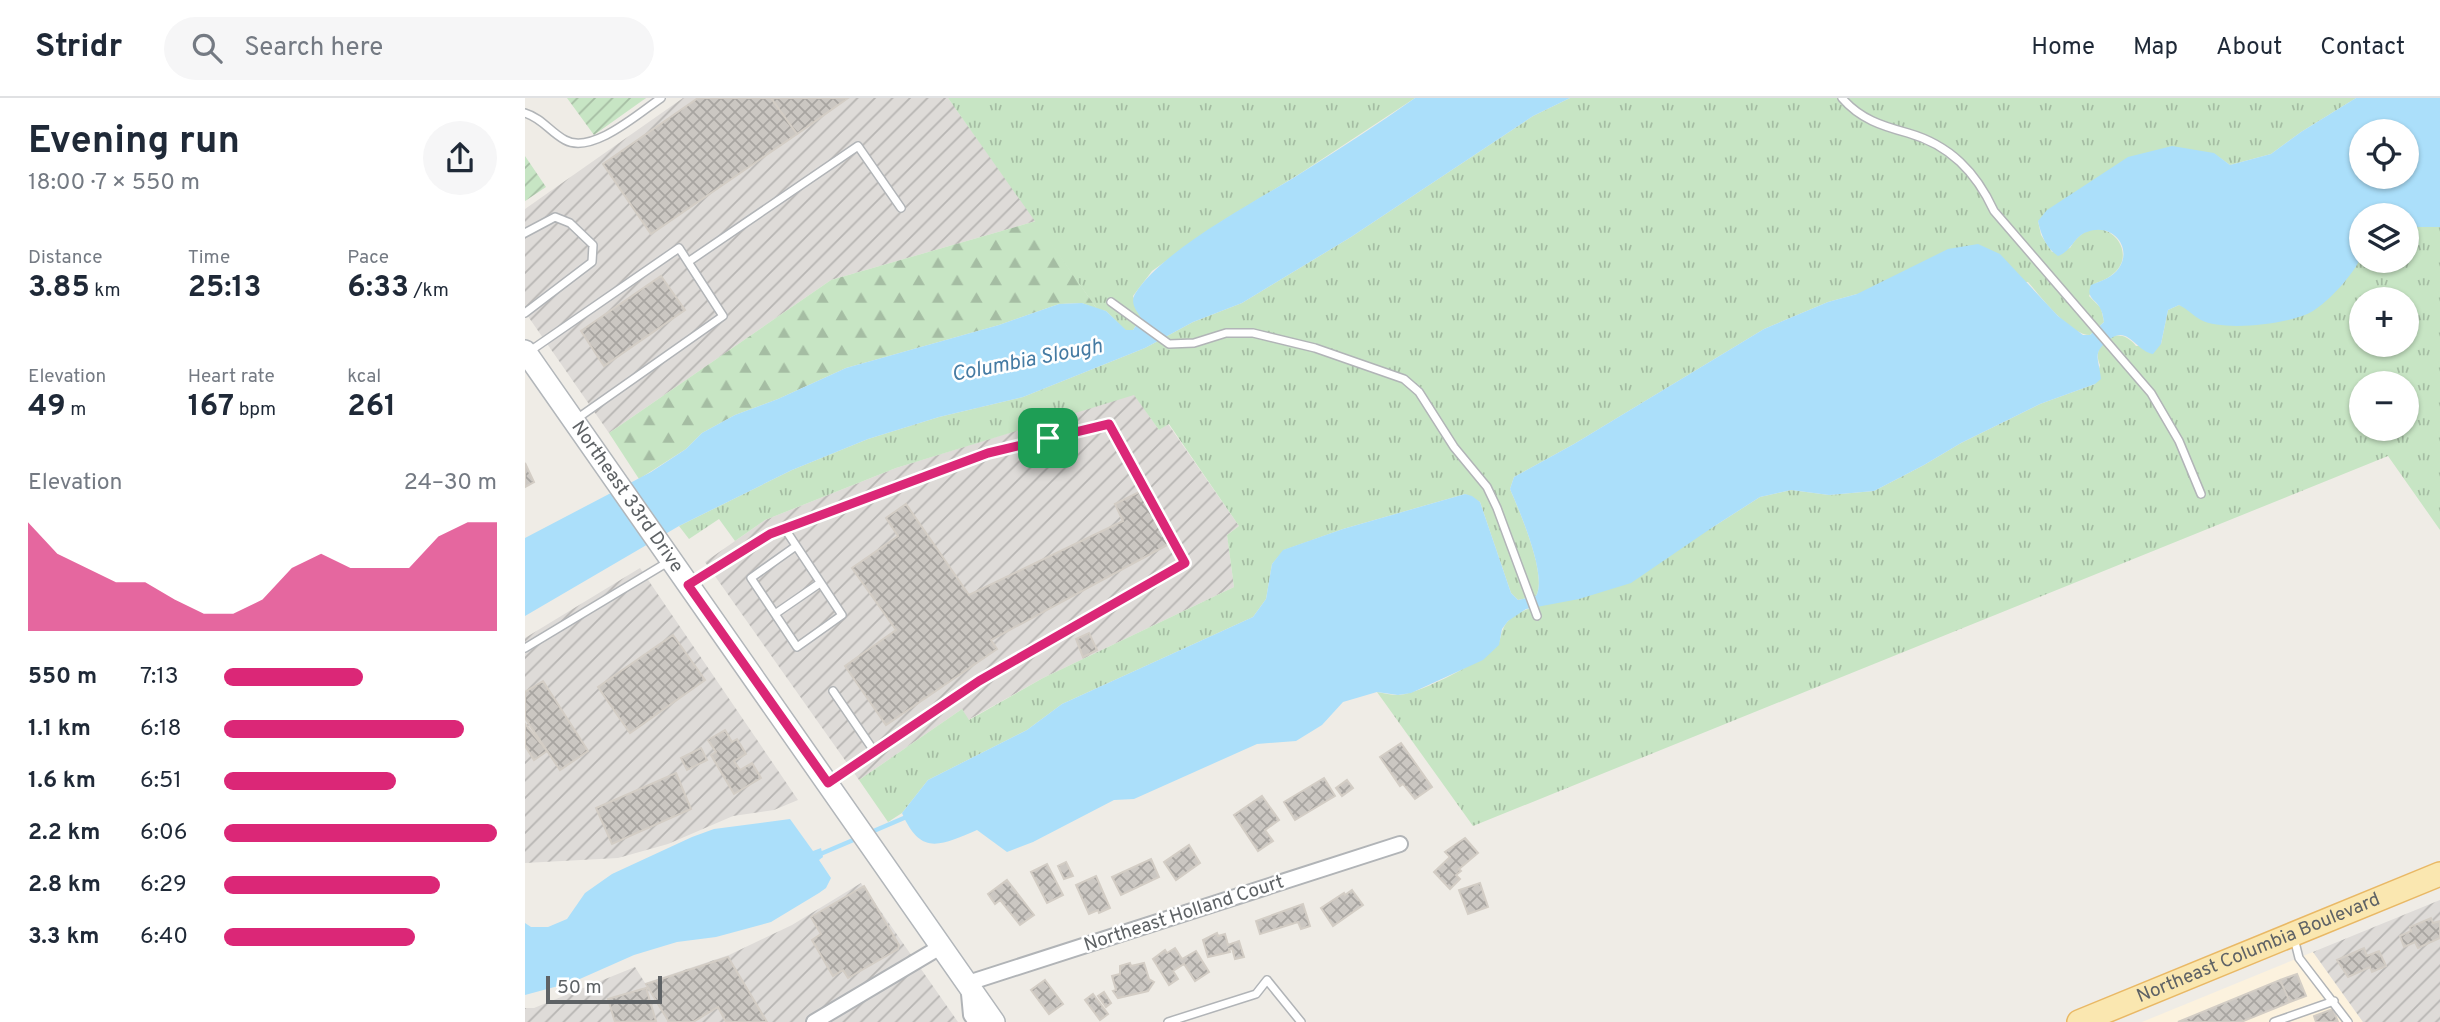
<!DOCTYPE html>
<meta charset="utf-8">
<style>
body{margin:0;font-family:Overpass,sans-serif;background:#f6f6f7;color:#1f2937;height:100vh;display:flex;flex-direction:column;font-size:26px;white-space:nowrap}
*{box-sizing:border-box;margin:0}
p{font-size:23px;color:#747a83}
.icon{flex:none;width:38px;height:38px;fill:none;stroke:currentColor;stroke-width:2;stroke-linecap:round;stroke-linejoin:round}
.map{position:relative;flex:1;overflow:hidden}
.sheet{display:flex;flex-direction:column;background:#fff;width:525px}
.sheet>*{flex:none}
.buttons{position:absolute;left:1824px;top:21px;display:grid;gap:14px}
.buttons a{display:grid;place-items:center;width:70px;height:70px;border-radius:50%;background:#fff;box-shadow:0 2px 5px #0004;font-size:35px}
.scale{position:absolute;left:21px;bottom:18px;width:116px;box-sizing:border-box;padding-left:7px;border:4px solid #5e6265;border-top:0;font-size:19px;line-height:24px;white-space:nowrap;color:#5e6265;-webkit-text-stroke:5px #fff;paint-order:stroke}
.pin{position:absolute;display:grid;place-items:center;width:60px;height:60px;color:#fff;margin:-30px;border-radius:14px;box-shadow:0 4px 10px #0006}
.round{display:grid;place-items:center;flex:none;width:74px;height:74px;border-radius:37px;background:#f6f6f7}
.summary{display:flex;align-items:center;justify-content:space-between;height:119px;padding:0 28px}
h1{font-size:38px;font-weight:700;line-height:52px}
.metrics{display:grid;grid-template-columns:repeat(3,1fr);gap:10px;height:119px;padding:7px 28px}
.metrics div{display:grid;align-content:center}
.metrics b{font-size:30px;font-weight:700}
.metrics small{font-size:19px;font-weight:400}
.metrics p{font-size:19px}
.chart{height:196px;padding:14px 28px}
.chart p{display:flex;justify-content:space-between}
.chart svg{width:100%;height:126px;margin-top:7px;fill:#db2777;opacity:.7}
ul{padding:0 28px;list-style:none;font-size:23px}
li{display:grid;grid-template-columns:112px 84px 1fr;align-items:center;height:52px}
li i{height:18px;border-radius:9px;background:#db2777}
header{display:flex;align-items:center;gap:42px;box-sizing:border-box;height:98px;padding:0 35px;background:#fff;border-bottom:2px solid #e0e1e3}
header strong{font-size:33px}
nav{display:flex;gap:38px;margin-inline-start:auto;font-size:24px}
.search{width:490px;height:63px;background:#f6f6f7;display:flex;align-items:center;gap:18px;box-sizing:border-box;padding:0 24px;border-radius:38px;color:#747a83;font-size:26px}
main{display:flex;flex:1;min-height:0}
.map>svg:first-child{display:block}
.commercial{fill:#fcf2de}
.industrial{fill:url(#industrial-furrows)}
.grass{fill:url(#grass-tufts);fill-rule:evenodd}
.forest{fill:url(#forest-firs)}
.garden{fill:url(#garden-furrows)}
.water{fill:#abdffa;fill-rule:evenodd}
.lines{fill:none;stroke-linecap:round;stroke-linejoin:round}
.stream{stroke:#abdffa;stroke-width:4.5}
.building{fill:url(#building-cross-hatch);stroke:#d3cdc5;stroke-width:2}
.lane-casing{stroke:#b1b4b7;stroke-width:10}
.street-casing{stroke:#b1b4b7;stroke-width:18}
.secondary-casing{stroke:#b2b6ba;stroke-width:24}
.primary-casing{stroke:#e9b865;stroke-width:26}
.lane{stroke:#fff;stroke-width:7}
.street{stroke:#fff;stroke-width:14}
.secondary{stroke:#fff;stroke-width:21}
.primary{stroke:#fae7b0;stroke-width:23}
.route-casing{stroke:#fff;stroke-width:14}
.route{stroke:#db2777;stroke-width:9}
.labels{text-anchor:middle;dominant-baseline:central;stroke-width:5;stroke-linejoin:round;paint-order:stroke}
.street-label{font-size:19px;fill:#5e6265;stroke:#fff}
.water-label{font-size:21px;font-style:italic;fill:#457ba3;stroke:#fff}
</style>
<header>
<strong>Stridr</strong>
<div class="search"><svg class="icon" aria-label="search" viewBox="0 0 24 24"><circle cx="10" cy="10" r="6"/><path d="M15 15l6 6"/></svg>Search here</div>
<nav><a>Home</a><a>Map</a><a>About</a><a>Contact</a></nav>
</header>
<main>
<section class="sheet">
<div class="summary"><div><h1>Evening run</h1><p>18:00 · 7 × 550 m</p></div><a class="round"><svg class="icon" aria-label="share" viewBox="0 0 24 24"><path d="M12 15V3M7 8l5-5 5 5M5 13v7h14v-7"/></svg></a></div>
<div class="metrics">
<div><p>Distance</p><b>3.85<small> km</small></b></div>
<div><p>Time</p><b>25:13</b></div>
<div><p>Pace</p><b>6:33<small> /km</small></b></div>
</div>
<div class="metrics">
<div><p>Elevation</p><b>49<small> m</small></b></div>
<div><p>Heart rate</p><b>167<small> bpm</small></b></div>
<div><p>kcal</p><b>261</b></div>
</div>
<div class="chart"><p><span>Elevation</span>24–30 m</p>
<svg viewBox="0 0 160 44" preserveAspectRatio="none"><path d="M0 44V6L10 17L20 22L30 27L40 27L50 33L60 38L70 38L80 33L90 22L100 17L110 22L120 22L130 22L140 11L150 6L160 6V44z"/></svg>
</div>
<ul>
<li><b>550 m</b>7:13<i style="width:51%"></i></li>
<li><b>1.1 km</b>6:18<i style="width:88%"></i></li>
<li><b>1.6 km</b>6:51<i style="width:63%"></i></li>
<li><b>2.2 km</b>6:06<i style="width:100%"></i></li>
<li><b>2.8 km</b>6:29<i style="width:79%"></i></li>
<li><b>3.3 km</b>6:40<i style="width:70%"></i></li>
</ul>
</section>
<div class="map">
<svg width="1915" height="924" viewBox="0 0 1915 924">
<defs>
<pattern id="industrial-furrows" width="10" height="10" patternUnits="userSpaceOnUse" patternTransform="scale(1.75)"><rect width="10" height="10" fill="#dedbd8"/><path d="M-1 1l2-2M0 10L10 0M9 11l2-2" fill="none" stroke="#b7b5b3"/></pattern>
<pattern id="grass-tufts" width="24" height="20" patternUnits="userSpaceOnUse" patternTransform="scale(1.75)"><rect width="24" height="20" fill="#c7e5c4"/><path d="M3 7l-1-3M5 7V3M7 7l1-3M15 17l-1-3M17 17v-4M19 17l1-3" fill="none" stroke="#a5bda3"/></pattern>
<pattern id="forest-firs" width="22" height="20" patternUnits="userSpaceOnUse" patternTransform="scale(1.75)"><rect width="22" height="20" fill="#c7e5c4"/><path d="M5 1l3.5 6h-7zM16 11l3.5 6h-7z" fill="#a5bda3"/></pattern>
<pattern id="garden-furrows" width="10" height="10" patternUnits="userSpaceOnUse" patternTransform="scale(1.75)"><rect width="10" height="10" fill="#c7e5c4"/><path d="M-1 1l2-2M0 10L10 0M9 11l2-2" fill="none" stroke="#a5bda3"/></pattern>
<pattern id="building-cross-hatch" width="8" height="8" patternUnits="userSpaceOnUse" patternTransform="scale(1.75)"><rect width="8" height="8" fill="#cbc7c2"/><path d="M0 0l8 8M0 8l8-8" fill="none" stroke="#a8a5a1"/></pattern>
</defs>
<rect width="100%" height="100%" fill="#efece6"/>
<!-- commercial -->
<path class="commercial" d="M 1788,854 L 1838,924 L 1617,924 Z"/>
<!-- industrial -->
<path class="industrial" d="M 158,0 L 423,0 L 511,123 L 306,182 L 84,335 L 0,214 L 0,111 Z
M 609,296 L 634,332 L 643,326 L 714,428 L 702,437 L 709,489 L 518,580 L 443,622 L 437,611 L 334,682 L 180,464 L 240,422 L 371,370 Z
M 115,470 L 273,702 L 249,712 L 208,718 L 143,746 L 93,760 L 0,765 L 0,540 Z
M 336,785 L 433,924 L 0,924 L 0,910 L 9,910 L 110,869 L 120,885 L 204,857 L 267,827 Z
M 1915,802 L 1915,924 L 1838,924 L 1788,854 Z"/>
<!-- grass -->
<path class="grass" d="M 423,0 L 890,0 L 776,75 L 694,125 L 627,173 L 608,198 L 616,220 L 608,232 L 601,233 L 581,213 L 572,211 Z
M 1045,0 L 1831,0 L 1776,34 L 1746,56 L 1705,67 L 1688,55 L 1513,123 L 1516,137 L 1527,154 L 1545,150 C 1574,99 1632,165 1571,185 L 1564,198 L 1576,210 L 1579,224 L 1565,237 C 1545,237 1516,199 1503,184 L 1332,196 L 1303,204 L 1239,231 L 1049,346 L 989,379 L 985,391 C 994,412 1023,478 1011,498 L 993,502 L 986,495 L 955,404 L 940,396 L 818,431 L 759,452 L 747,466 L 741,501 L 728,519 L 537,606 L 502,632 L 403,682 L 377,715 L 363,724 L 334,682 L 437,611 L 444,622 L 518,580 L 709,489 L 702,437 L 714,428 L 644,326 L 634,332 L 609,297 L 371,370 L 240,422 L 210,443 L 194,421 L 164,441 L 154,428 L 267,372 L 343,341 L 414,319 L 498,299 L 620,250 L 668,224 L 717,205 L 826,139 L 1008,18 Z
M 1881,129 L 1915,129 L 1915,432 L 1863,358 L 948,728 L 852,594 C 859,595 866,597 873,597 C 892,597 958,563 971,549 C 976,544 975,536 979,529 C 985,516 1002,511 1015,507 L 1188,429 L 1235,399 L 1266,392 L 1304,397 L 1349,393 L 1399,367 L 1436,345 L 1515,306 L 1570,286 L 1575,267 C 1565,246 1593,224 1611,248 L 1636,246 L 1643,212 L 1654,207 L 1663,210 L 1817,187 L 1836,159 L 1836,163 L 1881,163 ZM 1836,201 L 1881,201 L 1881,247 L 1836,247 ZM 1836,285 L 1881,285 L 1881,331 L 1836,331 Z"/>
<!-- forest -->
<path class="forest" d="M 511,123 L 572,211 L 557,205 L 534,206 L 474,227 L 321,270 L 253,301 L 210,317 L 177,335 L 161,351 L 114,381 L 84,335 L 306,182 Z"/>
<!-- garden -->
<path class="garden" d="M 42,0 L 121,0 L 69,37 Z
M 0,58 L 21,89 L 0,103 Z"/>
<!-- water -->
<path class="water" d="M 890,0 L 1045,0 L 1008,18 L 826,139 L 717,205 L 668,224 L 620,250 L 498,299 L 414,319 L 343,341 L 267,372 L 154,428 L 0,518 L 0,440 L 126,374 L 161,351 L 177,335 L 210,317 L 253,301 L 321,270 L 474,227 L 534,206 L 557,205 L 581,213 L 601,232 L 608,232 L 616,220 C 611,212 605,205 610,196 C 637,152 728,105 773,77 C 813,52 852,27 890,0 Z
M 1831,0 L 1915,0 L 1915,129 L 1881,129 L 1881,117 L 1836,117 C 1836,130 1839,149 1835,161 C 1828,177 1803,204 1788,213 C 1767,226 1699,234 1676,222 C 1668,218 1663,211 1654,207 L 1643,212 L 1636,246 L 1628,256 C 1611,253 1603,227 1585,241 C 1566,255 1574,260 1576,281 L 1570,286 L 1515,306 L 1436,345 L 1399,367 L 1349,393 L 1304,397 L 1266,392 L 1235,399 L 1188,429 L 1106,485 L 1054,501 L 1001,511 L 983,523 L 977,531 L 974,547 L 958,562 L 886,595 L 873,597 L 852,594 L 818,604 L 797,627 L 771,643 L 732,646 L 609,701 L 589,702 L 508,744 L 482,754 L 452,732 C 416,747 396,759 377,715 L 403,682 L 502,632 L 537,606 L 728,519 L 741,501 L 747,466 L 758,452 L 818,431 L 940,396 L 947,398 L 955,404 L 986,495 L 993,502 L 1011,498 C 1023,478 994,412 985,391 L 989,379 L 1049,346 L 1239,231 L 1303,204 L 1332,196 L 1423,151 L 1453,146 L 1475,156 L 1533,218 L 1558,237 L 1565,237 L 1579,224 C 1578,220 1578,216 1576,212 C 1572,201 1560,201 1566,187 C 1576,183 1587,180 1594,170 C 1608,149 1587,124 1562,134 C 1549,138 1547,153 1533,158 C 1521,150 1516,137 1513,123 L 1522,112 L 1603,59 L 1647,48 L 1689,55 L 1705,67 L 1746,56 L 1776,34 ZM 1836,33 L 1881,33 L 1881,79 L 1836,79 Z
M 265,721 L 288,753 L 296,750 L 298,759 L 294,762 L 306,780 L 301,790 L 294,795 L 246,824 L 191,839 L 152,844 L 109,857 L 48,884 L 0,897 L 0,825 L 6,829 L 23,829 L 42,821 L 60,795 L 87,776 L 167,739 L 189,731 Z"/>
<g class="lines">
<!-- stream -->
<path class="stream" d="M 344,735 L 379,720
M 293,757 L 333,740"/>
</g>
<!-- building -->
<path class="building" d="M 173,0 L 246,0 L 272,36 L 126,136 L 78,66 Z
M 246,0 L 323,0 L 272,36 Z
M 136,178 L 160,212 L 79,268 L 56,233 Z
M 0,365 L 9,384 L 0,389 Z
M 616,393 L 644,446 L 466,542 L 472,551 L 361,627 L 320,568 L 371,532 L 327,470 L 373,438 L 361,420 L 381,406 L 444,497 L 598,423 L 590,406 Z
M 564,535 L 572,552 L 558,559 L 551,541 Z
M 148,537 L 180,582 L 105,635 L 73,589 Z
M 18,583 L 63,653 L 35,672 L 0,620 L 0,594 Z
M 0,626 L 22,653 L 9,662 L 0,648 Z
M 200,632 L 207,644 L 212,641 L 221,656 L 209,663 L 215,672 L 227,665 L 236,680 L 209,696 L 186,657 L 191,654 L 183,642 Z
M 876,645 L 907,689 L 890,701 L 878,686 L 875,688 L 855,659 Z
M 176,650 L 182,662 L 162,672 L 156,660 Z
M 151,675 L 166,711 L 87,746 L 71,710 Z
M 799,680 L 810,698 L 770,722 L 759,704 Z
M 822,682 L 828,690 L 817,698 L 811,690 Z
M 737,698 L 754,722 L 740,732 L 748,743 L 733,753 L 709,717 Z
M 940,740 L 953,755 L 934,771 L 936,773 L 931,777 L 935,781 L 925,791 L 909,774 L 925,759 L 920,754 Z
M 664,747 L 675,765 L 651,782 L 639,764 Z
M 626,761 L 634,779 L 596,797 L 587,779 Z
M 541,764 L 548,778 L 539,781 L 533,768 Z
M 522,766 L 538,797 L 522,805 L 506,774 Z
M 571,778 L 585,810 L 574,815 L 573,812 L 564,816 L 551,787 Z
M 482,782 L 509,817 L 495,827 L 475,802 L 470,806 L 463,796 Z
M 955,785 L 963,809 L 943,816 L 934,792 Z
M 339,788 L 374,847 L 373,851 L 323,880 L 318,872 L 308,878 L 287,842 L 296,836 L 286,819 Z
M 827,792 L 838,807 L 808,828 L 796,810 L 819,795 L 820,797 Z
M 778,806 L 785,828 L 776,831 L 773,824 L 735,836 L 731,823 Z
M 1906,820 L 1908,825 L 1915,823 L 1915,840 L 1893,850 L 1890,844 L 1879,849 L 1875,838 L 1886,833 L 1885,829 Z
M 692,835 L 693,838 L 700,836 L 703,847 L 714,843 L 719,859 L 710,861 L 707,850 L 704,851 L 705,854 L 683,859 L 678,842 Z
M 650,850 L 657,861 L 671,853 L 684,874 L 670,883 L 659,866 L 648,873 L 653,881 L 644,887 L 628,861 L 640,852 L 642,855 Z
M 1839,850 L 1842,858 L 1854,853 L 1861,868 L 1847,874 L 1845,869 L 1823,879 L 1812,862 Z
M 203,859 L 242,924 L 201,924 L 193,909 L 168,924 L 144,924 L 121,886 Z
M 605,865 L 606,868 L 619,865 L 624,881 L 629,884 L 623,893 L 593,900 L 588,893 L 591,892 L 587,878 L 595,876 L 595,868 Z
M 1772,876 L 1781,898 L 1765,904 L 1755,882 Z
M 520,882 L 538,906 L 524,916 L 506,892 Z
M 1755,882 L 1765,904 L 1716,924 L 1653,924 Z
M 121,890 L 131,923 L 90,924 L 83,901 Z
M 579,894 L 586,905 L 581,909 L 573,898 Z
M 568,896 L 583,916 L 575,922 L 560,902 Z
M 1808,911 L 1813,924 L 1791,924 L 1789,918 Z"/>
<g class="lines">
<defs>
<path id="lane" d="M 1317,0 C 1335,21 1357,28 1383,35 C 1425,47 1451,74 1469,113 L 1626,295 L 1654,343 L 1676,396
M 0,15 C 17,20 25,34 40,42 C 67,57 114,15 136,0
M 0,135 L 30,119 L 45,125 L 68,147 L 67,164 L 0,215
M 163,164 L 333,48 L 376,110
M 586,204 L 644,246 L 669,245 L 701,235 L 728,235 L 790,250 L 879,281 L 894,294 L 929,349 L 962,389 L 972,410 L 1012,518
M 5,253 L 154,150 L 198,218 L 50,322
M 260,431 L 317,517 L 272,549 L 226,480 L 271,448
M 166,485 L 245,436 L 462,355 L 584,326 L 660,465 L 454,583 L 303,685
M 250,516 L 295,485
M 0,550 L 143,464
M 308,593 L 349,653
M 1769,840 L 1774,860 L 1823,924
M 643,924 L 731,896 L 742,882 L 776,924
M 1749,924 L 1809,903"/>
<path id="street" d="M 289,924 L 417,848
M 451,924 L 446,917 L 443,885 L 875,746"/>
<g id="secondary">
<path id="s1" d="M 0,253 L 469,924"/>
</g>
<g id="primary">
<path id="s2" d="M 1554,924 L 1915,776"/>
</g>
</defs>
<!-- lane casing -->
<use href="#lane" class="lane-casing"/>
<!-- street casing -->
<use href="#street" class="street-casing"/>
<!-- secondary casing -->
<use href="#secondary" class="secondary-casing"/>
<!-- primary casing -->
<use href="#primary" class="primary-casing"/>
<!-- lane -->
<use href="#lane" class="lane"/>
<!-- street -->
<use href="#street" class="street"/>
<!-- secondary -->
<use href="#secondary" class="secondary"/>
<!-- primary -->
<use href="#primary" class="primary"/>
</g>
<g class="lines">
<defs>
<path id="route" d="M 584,326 L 660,465 L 454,583 L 303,685 L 163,487 L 245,436 L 463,355 Z"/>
</defs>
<!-- route casing -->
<use href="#route" class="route-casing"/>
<!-- route -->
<use href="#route" class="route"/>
</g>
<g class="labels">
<!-- street labels -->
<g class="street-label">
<text stroke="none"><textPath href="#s1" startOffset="178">Northeast 33rd Drive</textPath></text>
<text transform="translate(659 816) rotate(-18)">Northeast Holland Court</text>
<text stroke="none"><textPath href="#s2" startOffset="194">Northeast Columbia Boulevard</textPath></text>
</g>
<!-- water labels -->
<g class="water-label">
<text transform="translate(502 263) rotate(-11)">Columbia Slough</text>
</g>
</g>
</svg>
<div class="buttons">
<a><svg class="icon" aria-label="locate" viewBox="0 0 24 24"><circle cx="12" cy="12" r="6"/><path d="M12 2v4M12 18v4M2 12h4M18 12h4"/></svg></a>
<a><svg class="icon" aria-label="layers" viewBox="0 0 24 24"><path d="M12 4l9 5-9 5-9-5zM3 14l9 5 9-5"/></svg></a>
<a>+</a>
<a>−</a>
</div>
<div class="scale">50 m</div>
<div class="pin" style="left:523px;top:340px;background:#1e9e55"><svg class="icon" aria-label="arrive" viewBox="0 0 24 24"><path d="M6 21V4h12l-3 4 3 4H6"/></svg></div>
</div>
</main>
